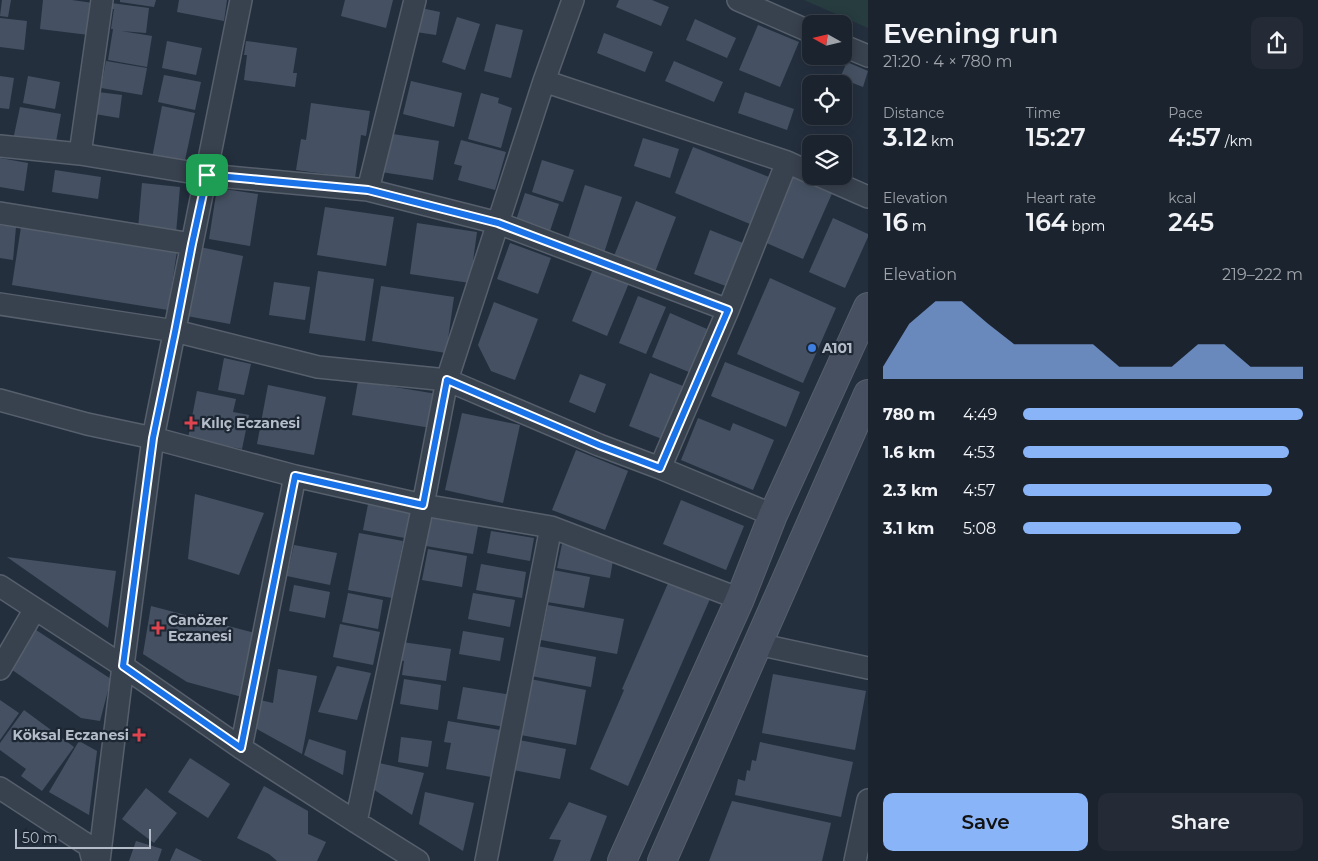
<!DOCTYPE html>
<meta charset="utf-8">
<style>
body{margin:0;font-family:Montserrat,sans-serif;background:#242b36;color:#f1f3f6;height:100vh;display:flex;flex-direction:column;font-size:19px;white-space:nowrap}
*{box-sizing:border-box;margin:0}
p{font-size:16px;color:#a0a4aa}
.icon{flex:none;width:28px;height:28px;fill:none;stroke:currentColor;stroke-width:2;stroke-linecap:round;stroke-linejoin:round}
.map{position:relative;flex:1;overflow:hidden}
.panel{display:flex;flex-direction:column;background:#1b232e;width:450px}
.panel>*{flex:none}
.needle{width:32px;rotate:278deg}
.fabs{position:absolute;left:802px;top:15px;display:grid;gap:10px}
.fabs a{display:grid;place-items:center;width:50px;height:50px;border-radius:10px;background:#1b232e;box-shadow:0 2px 12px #0003,0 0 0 1px #39404a;font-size:25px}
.scale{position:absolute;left:15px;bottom:12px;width:136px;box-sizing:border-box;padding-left:5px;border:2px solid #b4bcc9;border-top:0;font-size:14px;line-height:18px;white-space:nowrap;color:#b4bcc9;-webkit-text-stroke:4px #1d2633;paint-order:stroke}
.pin{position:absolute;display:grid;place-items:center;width:42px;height:42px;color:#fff;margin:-21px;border-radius:10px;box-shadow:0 2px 8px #0006}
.round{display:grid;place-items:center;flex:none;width:52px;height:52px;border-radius:10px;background:#242b36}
.overview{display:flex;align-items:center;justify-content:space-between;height:85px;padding:0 15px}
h1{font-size:28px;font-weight:600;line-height:38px}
.stats{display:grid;grid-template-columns:repeat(3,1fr);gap:8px;height:85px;padding:5px 15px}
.stats div{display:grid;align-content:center}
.stats b{font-size:25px;font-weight:600}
.stats small{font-size:14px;font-weight:400}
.stats p{font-size:14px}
.chart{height:140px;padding:10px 15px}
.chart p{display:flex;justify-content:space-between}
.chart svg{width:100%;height:90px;margin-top:5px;fill:#8ab4f8;opacity:.7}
.cta{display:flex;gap:10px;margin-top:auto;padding:10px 15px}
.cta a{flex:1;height:58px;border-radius:10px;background:#8ab4f8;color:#111;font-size:20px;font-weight:600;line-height:58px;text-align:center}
.cta a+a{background:#242b36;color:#f1f3f6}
ul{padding:0 15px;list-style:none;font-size:16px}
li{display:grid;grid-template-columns:80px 60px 1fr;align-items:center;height:38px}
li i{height:12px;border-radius:6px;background:#8ab4f8}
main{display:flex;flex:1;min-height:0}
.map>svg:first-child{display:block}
.green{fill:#263c3f}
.building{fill:#455162}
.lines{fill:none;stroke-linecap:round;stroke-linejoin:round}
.street-casing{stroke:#565f6c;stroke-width:24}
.secondary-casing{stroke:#565f6c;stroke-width:30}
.street{stroke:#38414e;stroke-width:21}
.secondary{stroke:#465061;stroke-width:28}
.route-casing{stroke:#fff;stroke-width:10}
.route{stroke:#1a73e8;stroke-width:6}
.shop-dot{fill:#3f7fe0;stroke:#1d2633;stroke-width:2}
.health-dot{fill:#e0444e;stroke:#1d2633;stroke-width:2}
.labels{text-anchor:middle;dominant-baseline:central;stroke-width:4.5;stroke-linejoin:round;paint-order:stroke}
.poi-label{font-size:14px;font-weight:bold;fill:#b4bcc9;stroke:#1d2633;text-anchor:start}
</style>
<main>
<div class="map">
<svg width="868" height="861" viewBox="0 0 868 861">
<rect width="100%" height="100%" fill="#242f3e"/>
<!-- green -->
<path class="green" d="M 804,0 L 868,0 L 868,28 Z"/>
<!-- building -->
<path class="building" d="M 2,0 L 11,0 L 8,17 L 0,16 Z
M 43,0 L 72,0 L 93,3 L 89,35 L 40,29 Z
M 120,0 L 156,0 L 154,7 L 120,2 Z
M 179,0 L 227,0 L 224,21 L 177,12 Z
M 345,0 L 393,0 L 386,28 L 341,16 Z
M 619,0 L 652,0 L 669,7 L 661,26 L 616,7 Z
M 111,3 L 149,8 L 146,33 L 121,31 L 152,36 L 147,67 L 108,60 L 113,29 L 111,29 L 114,9 L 110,9 Z
M 421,8 L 440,12 L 436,35 L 416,32 Z
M 457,17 L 480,24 L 465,70 L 442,62 Z
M 0,18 L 27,21 L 24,50 L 0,47 Z
M 695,19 L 736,38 L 727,58 L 686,40 Z
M 496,24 L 523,30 L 511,78 L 484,71 Z
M 758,25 L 799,42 L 780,87 L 739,70 Z
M 604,33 L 653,52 L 645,72 L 597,53 Z
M 167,41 L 202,48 L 196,75 L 162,68 Z
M 246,41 L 297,48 L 293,73 L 297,73 L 295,87 L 244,80 L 247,55 L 244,55 Z
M 106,61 L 147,68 L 142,95 L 101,88 Z
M 674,61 L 723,82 L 714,102 L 665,81 Z
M 847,62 L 868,71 L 863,87 L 840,78 Z
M 164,75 L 201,82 L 195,110 L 158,102 Z
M 0,76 L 14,78 L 9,109 L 0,108 Z
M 28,76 L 60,82 L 55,109 L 23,103 Z
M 411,81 L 462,93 L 454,127 L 403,114 Z
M 98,92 L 122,95 L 119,118 L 95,114 Z
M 745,92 L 794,109 L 787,130 L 738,113 Z
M 481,93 L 499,98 L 498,103 L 512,108 L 501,148 L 468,139 Z
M 311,103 L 370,111 L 366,136 L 361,135 L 355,178 L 296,170 L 301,139 L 306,140 Z
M 162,106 L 195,113 L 184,165 L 152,158 Z
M 20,107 L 61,114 L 55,147 L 13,140 Z
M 386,133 L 439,141 L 433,180 L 381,172 Z
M 643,138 L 679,149 L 670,178 L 634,166 Z
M 461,140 L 506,152 L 495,190 L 458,180 L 462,166 L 454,164 Z
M 693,147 L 769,177 L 750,224 L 675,193 Z
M 0,158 L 28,163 L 24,191 L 0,187 Z
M 542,160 L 574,170 L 563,202 L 532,192 Z
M 55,170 L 101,177 L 98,199 L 52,192 Z
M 793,171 L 834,189 L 803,259 L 762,241 Z
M 142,183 L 180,187 L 176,233 L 138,229 Z
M 585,185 L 622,197 L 604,253 L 567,241 Z
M 217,188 L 258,194 L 250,246 L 209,239 Z
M 525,193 L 559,204 L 549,234 L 515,223 Z
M 636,201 L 676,217 L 655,272 L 614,256 Z
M 325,207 L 394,217 L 386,266 L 317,255 Z
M 833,218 L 868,234 L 868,237 L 845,288 L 809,272 Z
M 417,223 L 477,232 L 470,283 L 410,274 Z
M 0,225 L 16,227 L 13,260 L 0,258 Z
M 21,227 L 177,251 L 168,310 L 12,285 Z
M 710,230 L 748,245 L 731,288 L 694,274 Z
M 510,243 L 551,258 L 538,294 L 497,279 Z
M 200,247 L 243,256 L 230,324 L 187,316 Z
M 593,269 L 629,283 L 607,336 L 572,321 Z
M 318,271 L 374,279 L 365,341 L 309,333 Z
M 770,278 L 836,308 L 803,383 L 737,354 Z
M 274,282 L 310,287 L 305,320 L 269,315 Z
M 381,286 L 454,297 L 446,353 L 372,341 Z
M 638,296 L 666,307 L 646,354 L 619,343 Z
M 494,302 L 538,319 L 515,380 L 491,371 L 478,345 Z
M 670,313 L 707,329 L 689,372 L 652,357 Z
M 224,358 L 251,364 L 244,395 L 218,390 Z
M 725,362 L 800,392 L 786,427 L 711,396 Z
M 650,373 L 688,388 L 667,441 L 629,426 Z
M 580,374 L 606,384 L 595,413 L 569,402 Z
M 358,381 L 437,394 L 431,428 L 352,415 Z
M 268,385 L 326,397 L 314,455 L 257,444 Z
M 197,391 L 236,399 L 233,412 L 249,415 L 242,449 L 188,438 Z
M 462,413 L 520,425 L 503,503 L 445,490 Z
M 698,418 L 730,431 L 733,423 L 774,440 L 753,490 L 681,460 Z
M 576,450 L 628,471 L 605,530 L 552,510 Z
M 195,494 L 264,513 L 239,575 L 188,559 Z
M 369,499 L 416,509 L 410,539 L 363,530 Z
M 681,500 L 744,526 L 726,570 L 663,544 Z
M 431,518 L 478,526 L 473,554 L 426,546 Z
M 491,531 L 534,538 L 530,561 L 487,553 Z
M 359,533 L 403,541 L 392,598 L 348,590 Z
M 562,544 L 614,554 L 610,578 L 557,568 Z
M 294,545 L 337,553 L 330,585 L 287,576 Z
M 428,549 L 467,556 L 462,587 L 422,580 Z
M 7,557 L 116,571 L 108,628 Z
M 481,564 L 526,572 L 522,598 L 476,590 Z
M 553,570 L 590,577 L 584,608 L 547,602 Z
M 669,581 L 710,599 L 628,786 L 590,769 L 624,690 L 622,689 Z
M 294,585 L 330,592 L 325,618 L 289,611 Z
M 348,593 L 383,600 L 378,629 L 342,622 Z
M 473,593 L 515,600 L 510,627 L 468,619 Z
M 548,605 L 624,619 L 617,654 L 541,640 Z
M 151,606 L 255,633 L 242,697 L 187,682 L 143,654 Z
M 340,624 L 380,632 L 373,665 L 333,657 Z
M 33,628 L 111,679 L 100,721 L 81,718 L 8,667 Z
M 463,631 L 504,638 L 500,661 L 459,654 Z
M 402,642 L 451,649 L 446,681 L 402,675 L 404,661 L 399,660 Z
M 537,646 L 596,657 L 591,687 L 531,676 Z
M 337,666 L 371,673 L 357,720 L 318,712 Z
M 278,669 L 317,676 L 302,754 L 255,728 L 260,700 L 273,703 Z
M 773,674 L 866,691 L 855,750 L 762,733 Z
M 525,678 L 586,690 L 576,745 L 515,734 Z
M 404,679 L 441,685 L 438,710 L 400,704 Z
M 463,687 L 511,695 L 505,727 L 457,719 Z
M 0,700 L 19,713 L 0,740 Z
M 24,710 L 74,747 L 42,791 L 21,776 L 26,769 L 0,750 L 0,743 Z
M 448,721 L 506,731 L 497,778 L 446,769 L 451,743 L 444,742 Z
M 401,737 L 432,741 L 428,767 L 398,762 Z
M 309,739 L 346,751 L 343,775 L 304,755 Z
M 519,740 L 566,749 L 560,779 L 513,770 Z
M 79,741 L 97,751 L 89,815 L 49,792 Z
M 760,742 L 853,762 L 841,817 L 735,795 L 738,779 L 745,781 L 747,770 L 750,771 L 752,760 L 756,761 Z
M 190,758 L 230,784 L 208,818 L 168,792 Z
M 379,763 L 424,773 L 412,815 L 373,789 Z
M 264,786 L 308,811 L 308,834 L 326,842 L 317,861 L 277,861 L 269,854 L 237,838 Z
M 146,788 L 177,813 L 154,843 L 122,819 Z
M 425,792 L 474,803 L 463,851 L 419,824 Z
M 732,801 L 831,823 L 822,861 L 709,861 Z
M 569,802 L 607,816 L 590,861 L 553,861 L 561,840 L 549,839 Z
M 136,841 L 162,849 L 158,861 L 129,861 Z
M 176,848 L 202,861 L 170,861 Z"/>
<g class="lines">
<defs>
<path id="street" d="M 738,0 L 811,32
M 844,46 L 868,56
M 544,81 L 787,162 L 728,310 L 660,468
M 0,146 L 80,154 L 207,175 L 368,190 L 498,223 L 728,310
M 80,154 L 102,0
M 787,162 L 811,173
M 820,176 L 868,197
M 368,190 L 415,0
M 0,213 L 192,244
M 0,304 L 175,331 L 318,367 L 447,380 L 599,445 L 660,468 L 773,515
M 0,400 L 87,424 L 153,438 L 295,476 L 423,505 L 551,527 L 740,599
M 0,586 L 123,666 L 241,748 L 356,822 L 418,861
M 757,644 L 868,668
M 0,669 L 35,609
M 241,748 L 295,476
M 0,788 L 89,846 L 93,861
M 356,822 L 423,505 L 447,380 L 544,81 L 573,0
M 99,861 L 123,666 L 153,438 L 241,0
M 486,861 L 551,527
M 855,861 L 868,800"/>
<path id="secondary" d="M 622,861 L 740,599 L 773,515 L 868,307
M 662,861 L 868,394"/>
</defs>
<!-- street casing -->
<use href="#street" class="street-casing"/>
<!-- secondary casing -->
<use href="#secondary" class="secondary-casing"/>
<!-- street -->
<use href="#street" class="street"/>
<!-- secondary -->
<use href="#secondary" class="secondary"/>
</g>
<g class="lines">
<defs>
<path id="route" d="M 207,175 L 368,190 L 498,223 L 728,310 L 660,468 L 599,445 L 447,380 L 423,505 L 295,476 L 241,748 L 123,666 L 153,438 L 175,332 L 192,244 Z"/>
</defs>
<!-- route casing -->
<use href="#route" class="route-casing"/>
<!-- route -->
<use href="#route" class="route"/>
</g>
<!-- markers -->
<circle class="shop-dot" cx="812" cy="348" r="5"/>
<g class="health-dot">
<path d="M188.5 415.5h5v5h5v5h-5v5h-5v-5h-5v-5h5z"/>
<path d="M155.5 620.5h5v5h5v5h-5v5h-5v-5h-5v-5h5z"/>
<path d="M136.5 727.5h5v5h5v5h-5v5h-5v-5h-5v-5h5z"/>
</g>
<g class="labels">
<!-- poi labels -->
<g class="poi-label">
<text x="822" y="348">A101</text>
<text x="201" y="423">Kılıç Eczanesi</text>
<text x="168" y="620">Canözer<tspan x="168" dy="16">Eczanesi</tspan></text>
<text x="129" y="735" text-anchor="end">Köksal Eczanesi</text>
</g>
</g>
</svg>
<div class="fabs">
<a><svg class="needle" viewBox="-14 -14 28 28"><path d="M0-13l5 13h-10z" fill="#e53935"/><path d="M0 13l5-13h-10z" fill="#a0a4aa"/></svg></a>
<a><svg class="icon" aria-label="locate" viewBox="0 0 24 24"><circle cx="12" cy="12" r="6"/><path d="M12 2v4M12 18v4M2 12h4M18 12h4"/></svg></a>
<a><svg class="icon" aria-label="layers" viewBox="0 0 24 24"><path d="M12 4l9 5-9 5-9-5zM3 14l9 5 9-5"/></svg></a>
</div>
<div class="scale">50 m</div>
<div class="pin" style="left:207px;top:175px;background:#1e9e55"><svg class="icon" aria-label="arrive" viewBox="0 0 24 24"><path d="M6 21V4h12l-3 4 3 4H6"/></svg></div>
</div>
<section class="panel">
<div class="overview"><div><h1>Evening run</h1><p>21:20 · 4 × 780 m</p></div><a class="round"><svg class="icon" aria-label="share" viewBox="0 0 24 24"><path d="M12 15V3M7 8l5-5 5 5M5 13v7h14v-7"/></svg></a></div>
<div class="stats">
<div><p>Distance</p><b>3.12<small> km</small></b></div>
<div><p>Time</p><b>15:27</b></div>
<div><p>Pace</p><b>4:57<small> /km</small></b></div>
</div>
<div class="stats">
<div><p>Elevation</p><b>16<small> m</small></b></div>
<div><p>Heart rate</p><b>164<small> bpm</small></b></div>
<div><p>kcal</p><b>245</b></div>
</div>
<div class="chart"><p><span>Elevation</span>219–222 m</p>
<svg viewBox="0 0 160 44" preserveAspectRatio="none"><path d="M0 44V38L10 17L20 6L30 6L40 17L50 27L60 27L70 27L80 27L90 38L100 38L110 38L120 27L130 27L140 38L150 38L160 38V44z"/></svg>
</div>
<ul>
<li><b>780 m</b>4:49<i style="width:100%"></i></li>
<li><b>1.6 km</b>4:53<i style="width:95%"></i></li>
<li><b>2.3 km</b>4:57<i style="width:89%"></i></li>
<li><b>3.1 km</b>5:08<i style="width:78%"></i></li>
</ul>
<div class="cta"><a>Save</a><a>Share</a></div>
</section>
</main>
